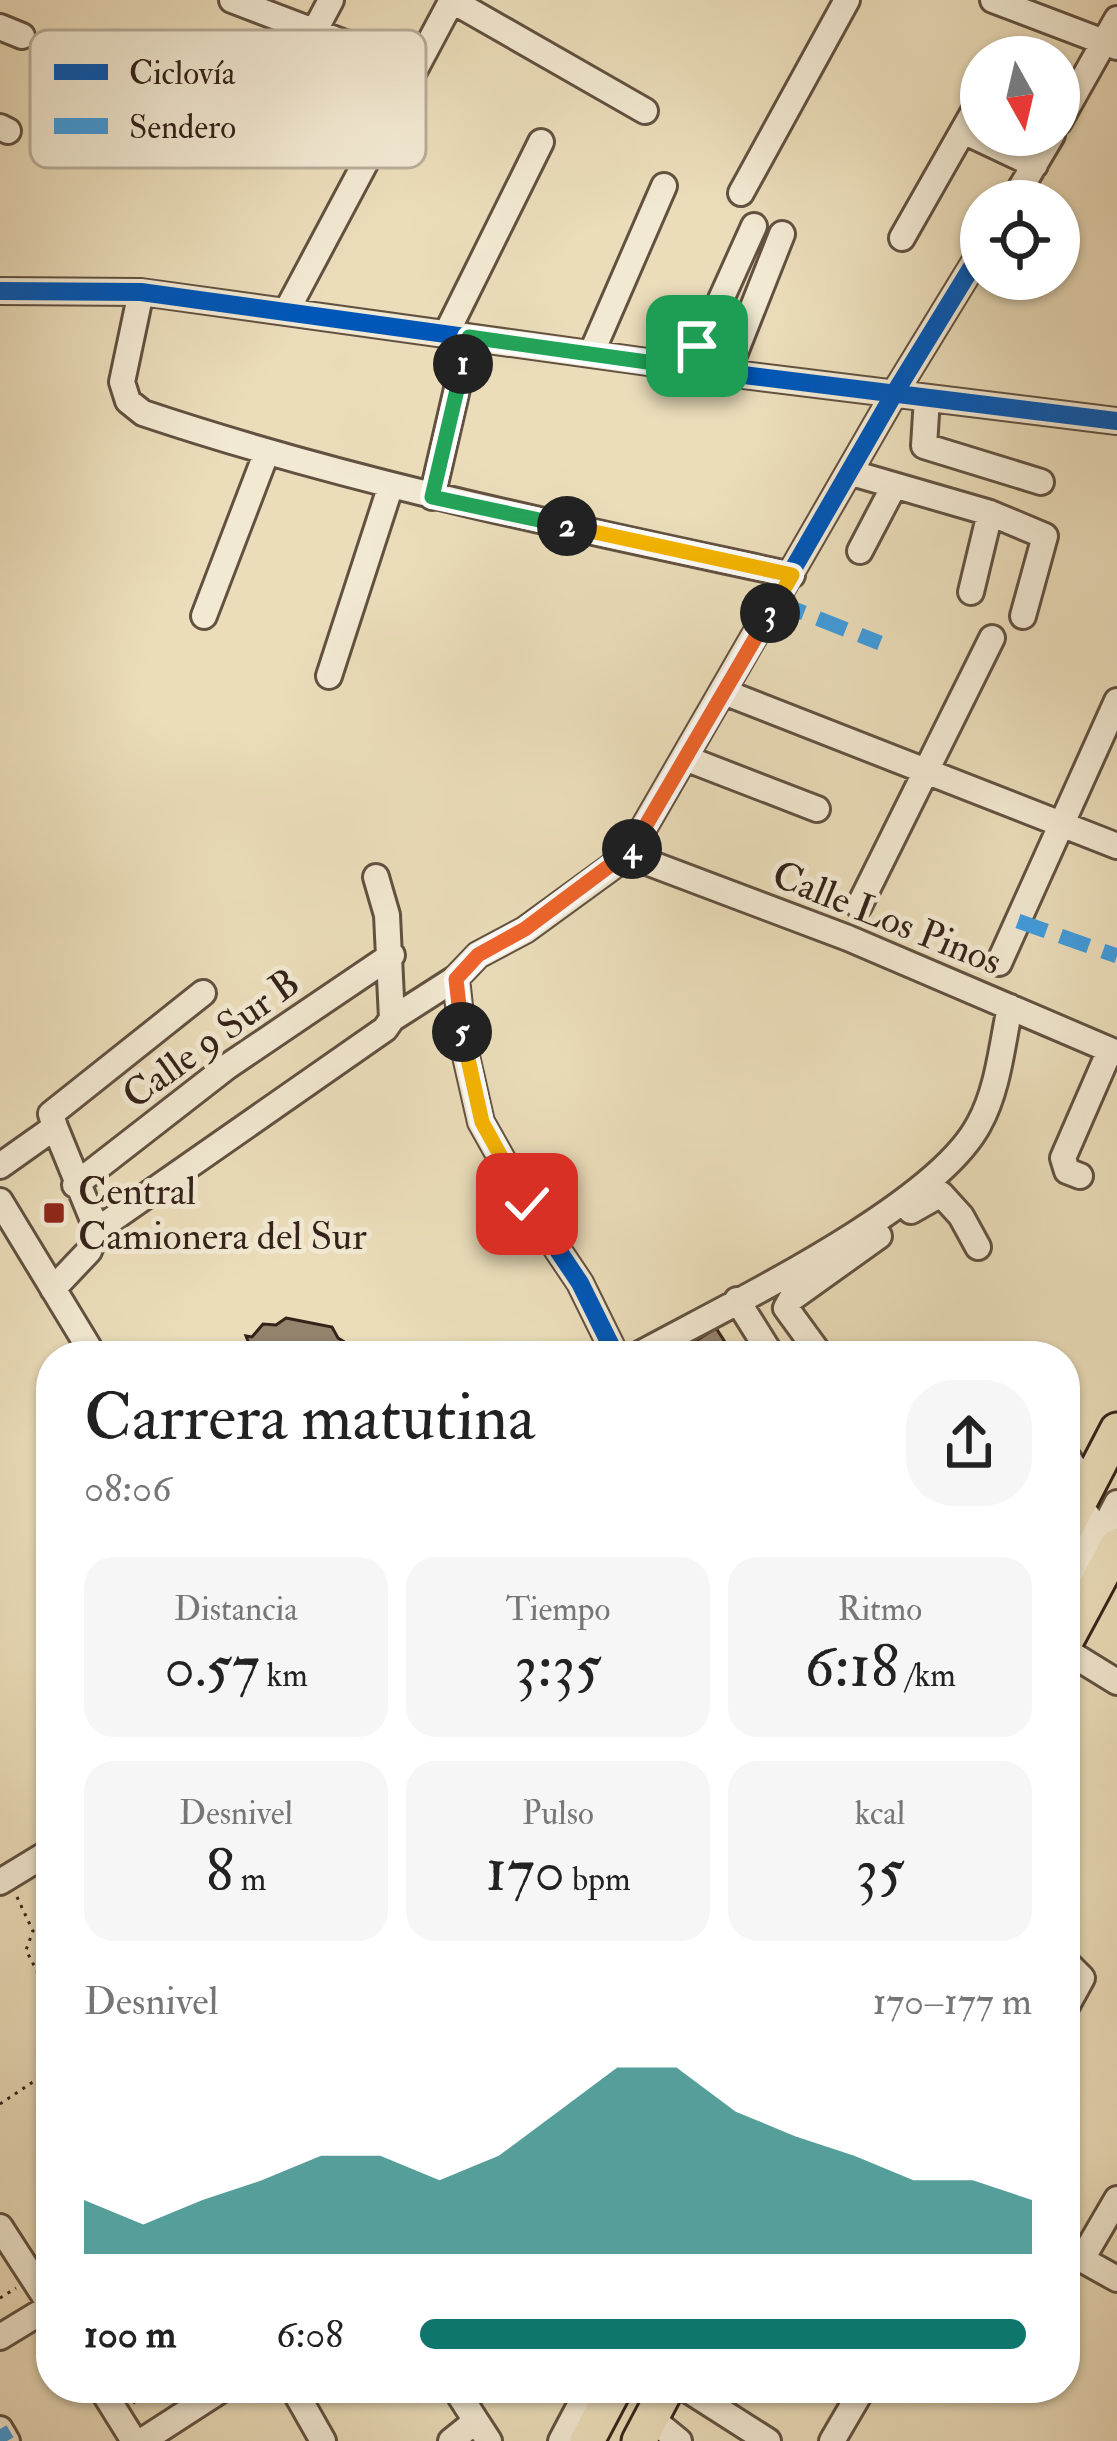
<!DOCTYPE html>
<html lang="es">
<meta charset="utf-8">
<style>
body{margin:0;font-family:"IM FELL Double Pica",serif;background:#f6f6f6;color:#222;height:100vh;display:flex;flex-direction:column;font-size:45px;white-space:nowrap}
*{box-sizing:border-box;margin:0}
p{font-size:39px;color:#767676}
.icon{flex:none;width:66px;height:66px;fill:none;stroke:currentColor;stroke-width:2;stroke-linecap:round;stroke-linejoin:round}
.map{position:relative;flex:1;overflow:hidden}
.drawer{position:absolute;left:36px;top:1341px;width:1044px;height:1062px;display:flex;flex-direction:column;background:#fff;border-radius:48px;box-shadow:0 3px 9px #0004}
.drawer>*{flex:none}
.needle{width:78px;rotate:172deg}
.controls{position:absolute;left:960px;top:36px;display:grid;gap:24px}
.controls a{display:grid;place-items:center;width:120px;height:120px;border-radius:50%;background:#fff;box-shadow:0 3px 9px #0004;font-size:60px}
.pin{position:absolute;display:grid;place-items:center;width:102px;height:102px;color:#fff;margin:-51px;border-radius:24px;box-shadow:0 6px 18px #0006}
.km{position:absolute;width:60px;height:60px;margin:-30px;border-radius:50%;background:#222;color:#fff;font-size:33px;line-height:60px;text-align:center}
.round{display:grid;place-items:center;flex:none;width:126px;height:126px;border-radius:48px;background:#f6f6f6}
.head{display:flex;align-items:center;justify-content:space-between;height:204px;padding:0 48px}
h1{font-size:66px;font-weight:600;line-height:90px}
.figures{display:grid;grid-template-columns:repeat(3,1fr);gap:18px;height:204px;padding:12px 48px}
.figures div{display:grid;align-content:center;border-radius:30px;background:#f6f6f6;text-align:center}
.figures b{font-size:60px;font-weight:600}
.figures small{font-size:33px;font-weight:400}
.figures p{font-size:33px}
.chart{height:336px;padding:24px 48px}
.chart p{display:flex;justify-content:space-between}
.chart svg{width:100%;height:216px;margin-top:12px;fill:#0f766e;opacity:.7}
ul{padding:0 48px;list-style:none;font-size:39px}
li{display:grid;grid-template-columns:192px 144px 1fr;align-items:center;height:90px}
li i{height:30px;border-radius:15px;background:#0f766e}
.map>svg:first-child{display:block}
.building{fill:#94836d;stroke:#352219;stroke-width:3}
.lines{fill:none;stroke-linecap:round;stroke-linejoin:round}
.minor-casing{stroke:#625141;stroke-width:30}
.major-casing{stroke:#352219;stroke-width:39}
.path{stroke:#352219;stroke-width:3;stroke-dasharray:3 6;stroke-linecap:butt}
.minor{stroke:#f2e9d2;stroke-width:24}
.major{stroke:#ebddba;stroke-width:33}
.quiet{stroke:#3e9cdf;stroke-width:15;stroke-dasharray:30 15;stroke-linecap:butt}
.cycleway-casing{stroke:#f2e9d2;stroke-width:26}
.cycleway{stroke:#0057b8;stroke-width:18}
.split-1-casing{stroke:#fff;stroke-width:24}
.split-2-casing{stroke:#fff;stroke-width:24}
.split-3-casing{stroke:#fff;stroke-width:24}
.split-4-casing{stroke:#fff;stroke-width:24}
.split-5-casing{stroke:#fff;stroke-width:24}
.split-6-casing{stroke:#fff;stroke-width:24}
.split-1{stroke:#22a559;stroke-width:15}
.split-2{stroke:#22a559;stroke-width:15}
.split-3{stroke:#f5b400;stroke-width:15}
.split-4{stroke:#f0652b;stroke-width:15}
.split-5{stroke:#f0652b;stroke-width:15}
.split-6{stroke:#f5b400;stroke-width:15}
.poi-dot{fill:#8f2418;stroke:#f2e9d2;stroke-width:4.5}
.labels{text-anchor:middle;dominant-baseline:central;stroke-width:10;stroke-linejoin:round;paint-order:stroke}
.street-label{font-size:39px;fill:#352219;stroke:#f2e9d2}
.poi-label{font-size:39px;fill:#352219;stroke:#f2e9d2;text-anchor:start}
.key{fill:#f2e9d2;stroke:#b9ad9a;stroke-width:3}
.key-label{font-size:33px;fill:#352219}
</style>
<div class="map">
<svg width="1117" height="2441" viewBox="0 0 1117 2441">
<rect width="100%" height="100%" fill="#ebddba"/>
<filter id="stains"><feTurbulence type="fractalNoise" baseFrequency=".00167" numOctaves="4"/><feColorMatrix values="0 0 0 0 .2 0 0 0 0 .09 0 0 0 0 .02 0 0 0 .5 -.17"/></filter>
<radialGradient id="worn" r=".72"><stop offset=".6" stop-color="#630" stop-opacity="0"/><stop offset="1" stop-color="#630" stop-opacity=".3"/></radialGradient>
<!-- building -->
<path class="building" d="M 286,1318 L 332,1327 L 338,1338 L 367,1356 L 254,1356 L 246,1336 L 252,1337 L 263,1324 L 276,1325 Z
M 716,1328 L 734,1356 L 672,1356 Z"/>
<g class="lines">
<defs>
<path id="minor" d="M 232,0 L 413,69
M 451,0 L 645,111
M 993,0 L 1117,47
M 0,27 L 22,36
M 314,32 L 331,0
M 1059,122 L 1117,19
M 0,127 L 8,131
M 963,131 L 1035,165
M 741,193 L 847,0
M 1013,201 L 1052,135
M 902,238 L 981,99
M 0,291 L 141,292 L 727,373 L 1117,421
M 141,292 L 122,382 L 128,401 L 143,413 C 355,484 574,528 792,575
M 286,312 L 452,0
M 446,334 L 541,142
M 591,354 L 664,186
M 690,368 L 754,226
M 727,373 L 782,234
M 927,398 L 924,446 L 1041,482
M 852,473 L 990,513 L 1045,536 L 1023,616
M 432,497 L 469,337
M 860,551 L 894,486
M 971,592 L 990,513
M 204,616 L 266,454
M 329,676 L 391,485
M 724,692 L 1117,846
M 685,758 L 817,809
M 628,855 L 848,938 L 1117,1053
M 376,877 L 387,915 L 392,1019
M 859,906 L 992,638
M 999,963 L 1117,701
M 0,1166 L 55,1127 L 51,1114 L 203,993
M 1080,1176 L 1067,1171 L 1063,1158 L 1110,1050
M 75,1185 L 228,1066 L 392,955
M 0,1201 L 94,1356
M 911,1211 L 941,1194 L 961,1216 L 978,1247
M 97,1230 L 385,1029 L 392,1019 L 456,978
M 53,1289 L 89,1251 L 97,1230 L 55,1127
M 737,1300 L 772,1356
M 616,1356 L 580,1283 L 527,1204 L 481,1122 L 463,1043 L 456,978 L 478,955 L 525,930 L 628,855 L 894,394 L 981,252
M 636,1356 C 723,1308 935,1208 979,1124 C 998,1090 1002,1045 1010,1007
M 821,1356 L 786,1308 L 791,1299 L 879,1236
M 1065,1453 L 1087,1488
M 1065,1559 L 1088,1516
M 1065,1603 L 1117,1503
M 1065,1650 L 1117,1682
M 0,1882 L 51,1851
M 1065,1961 L 1082,1978 L 1065,2009
M 0,2227 L 51,2306
M 1065,2250 L 1117,2279
M 1082,2259 L 1117,2199
M 0,2337 L 51,2306
M 101,2388 L 134,2441
M 293,2388 L 323,2441
M 685,2388 L 768,2441
M 651,2418 L 679,2441
M 476,2421 L 489,2441
M 0,2429 L 7,2441
M 142,2441 L 224,2388
M 451,2441 L 476,2421 L 460,2396 L 469,2388
M 561,2441 L 589,2388
M 832,2441 L 863,2388"/>
<path id="major" d="M 1065,1530 L 1117,1430
M 1065,1643 L 1117,1546
M 587,2441 L 615,2388
M 639,2441 L 667,2388"/>
</defs>
<!-- minor casing -->
<use href="#minor" class="minor-casing"/>
<!-- major casing -->
<use href="#major" class="major-casing"/>
<!-- path -->
<path class="path" d="M 17,1897 L 33,1931 L 26,1950 L 51,1998
M 0,2104 L 51,2070
M 0,2298 L 16,2288
M 133,2403 L 159,2388"/>
<!-- minor -->
<use href="#minor" class="minor"/>
<!-- major -->
<use href="#major" class="major"/>
<!-- quiet -->
<path class="quiet" d="M 776,602 L 880,643
M 1018,921 L 1117,956
M 466,2388 L 466,2389
M 0,2429 L 7,2441"/>
<defs>
<path id="cycleway" d="M 0,291 L 141,292 L 727,373 L 1117,421
M 616,1356 L 580,1283 L 527,1204 L 481,1122 L 463,1043 L 456,978 L 478,955 L 525,930 L 628,855 L 894,394 L 981,252"/>
</defs>
<!-- cycleway casing -->
<use href="#cycleway" class="cycleway-casing"/>
<!-- cycleway -->
<use href="#cycleway" class="cycleway"/>
</g>
<g class="lines">
<defs>
<path id="split-1" d="M 463,364 L 469,337 L 690,368 L 697,346"/>
<path id="split-2" d="M 463,364 L 432,497 L 567,526"/>
<path id="split-3" d="M 567,526 L 792,575 L 770,613"/>
<path id="split-4" d="M 632,849 L 770,613"/>
<path id="split-5" d="M 462,1032 L 456,979 L 478,955 L 525,929 L 632,849"/>
<path id="split-6" d="M 462,1032 L 482,1122 L 527,1204"/>
</defs>
<!-- split-1 casing -->
<use href="#split-1" class="split-1-casing"/>
<!-- split-2 casing -->
<use href="#split-2" class="split-2-casing"/>
<!-- split-3 casing -->
<use href="#split-3" class="split-3-casing"/>
<!-- split-4 casing -->
<use href="#split-4" class="split-4-casing"/>
<!-- split-5 casing -->
<use href="#split-5" class="split-5-casing"/>
<!-- split-6 casing -->
<use href="#split-6" class="split-6-casing"/>
<!-- split-1 -->
<use href="#split-1" class="split-1"/>
<!-- split-2 -->
<use href="#split-2" class="split-2"/>
<!-- split-3 -->
<use href="#split-3" class="split-3"/>
<!-- split-4 -->
<use href="#split-4" class="split-4"/>
<!-- split-5 -->
<use href="#split-5" class="split-5"/>
<!-- split-6 -->
<use href="#split-6" class="split-6"/>
</g>
<!-- markers -->
<rect class="poi-dot" x="42" y="1201" width="24" height="24" rx="6"/>
<g class="labels">
<!-- street labels -->
<g class="street-label">
<text transform="translate(887 918) rotate(22)">Calle Los Pinos</text>
<text transform="translate(211 1039) rotate(-36)">Calle 9 Sur B</text>
</g>
<!-- poi labels -->
<g class="poi-label">
<text x="78" y="1191">Central<tspan x="78" dy="45">Camionera del Sur</tspan></text>
</g>
</g>
<!-- legend -->
<rect x="30" y="30" width="396" height="138" rx="18" class="key"/>
<rect x="54" y="64" width="54" height="16" fill="#0057b8"/>
<rect x="54" y="118" width="54" height="16" fill="#3e9cdf"/>
<g class="key-label">
<text x="129" y="84">Ciclovía</text>
<text x="129" y="138">Sendero</text>
</g>
<rect width="100%" height="100%" filter="url(#stains)"/>
<rect width="100%" height="100%" fill="url(#worn)"/>
</svg>
<div class="controls">
<a><svg class="needle" viewBox="-14 -14 28 28"><path d="M0-13l5 13h-10z" fill="#e53935"/><path d="M0 13l5-13h-10z" fill="#767676"/></svg></a>
<a><svg class="icon" aria-label="locate" viewBox="0 0 24 24"><circle cx="12" cy="12" r="6"/><path d="M12 2v4M12 18v4M2 12h4M18 12h4"/></svg></a>
</div>
<div class="pin" style="left:697px;top:346px;background:#1e9e55"><svg class="icon" aria-label="arrive" viewBox="0 0 24 24"><path d="M6 21V4h12l-3 4 3 4H6"/></svg></div>
<div class="pin" style="left:527px;top:1204px;background:#d93025"><svg class="icon" aria-label="check" viewBox="0 0 24 24"><path d="M5 12l5 5 9-10"/></svg></div>
<b class="km" style="left:463px;top:364px">1</b>
<b class="km" style="left:567px;top:526px">2</b>
<b class="km" style="left:770px;top:613px">3</b>
<b class="km" style="left:632px;top:849px">4</b>
<b class="km" style="left:462px;top:1032px">5</b>
<section class="drawer">
<div class="head"><div><h1>Carrera matutina</h1><p>08:06</p></div><a class="round"><svg class="icon" aria-label="share" viewBox="0 0 24 24"><path d="M12 15V3M7 8l5-5 5 5M5 13v7h14v-7"/></svg></a></div>
<div class="figures">
<div><p>Distancia</p><b>0.57<small> km</small></b></div>
<div><p>Tiempo</p><b>3:35</b></div>
<div><p>Ritmo</p><b>6:18<small> /km</small></b></div>
</div>
<div class="figures">
<div><p>Desnivel</p><b>8<small> m</small></b></div>
<div><p>Pulso</p><b>170<small> bpm</small></b></div>
<div><p>kcal</p><b>35</b></div>
</div>
<div class="chart"><p><span>Desnivel</span>170–177 m</p>
<svg viewBox="0 0 160 44" preserveAspectRatio="none"><path d="M0 44V33L10 38L20 33L30 29L40 24L50 24L60 29L70 24L80 15L90 6L100 6L110 15L120 20L130 24L140 29L150 29L160 33V44z"/></svg>
</div>
<ul>
<li><b>100 m</b>6:08<i style="width:99%"></i></li>
</ul>
</section>
</div>
